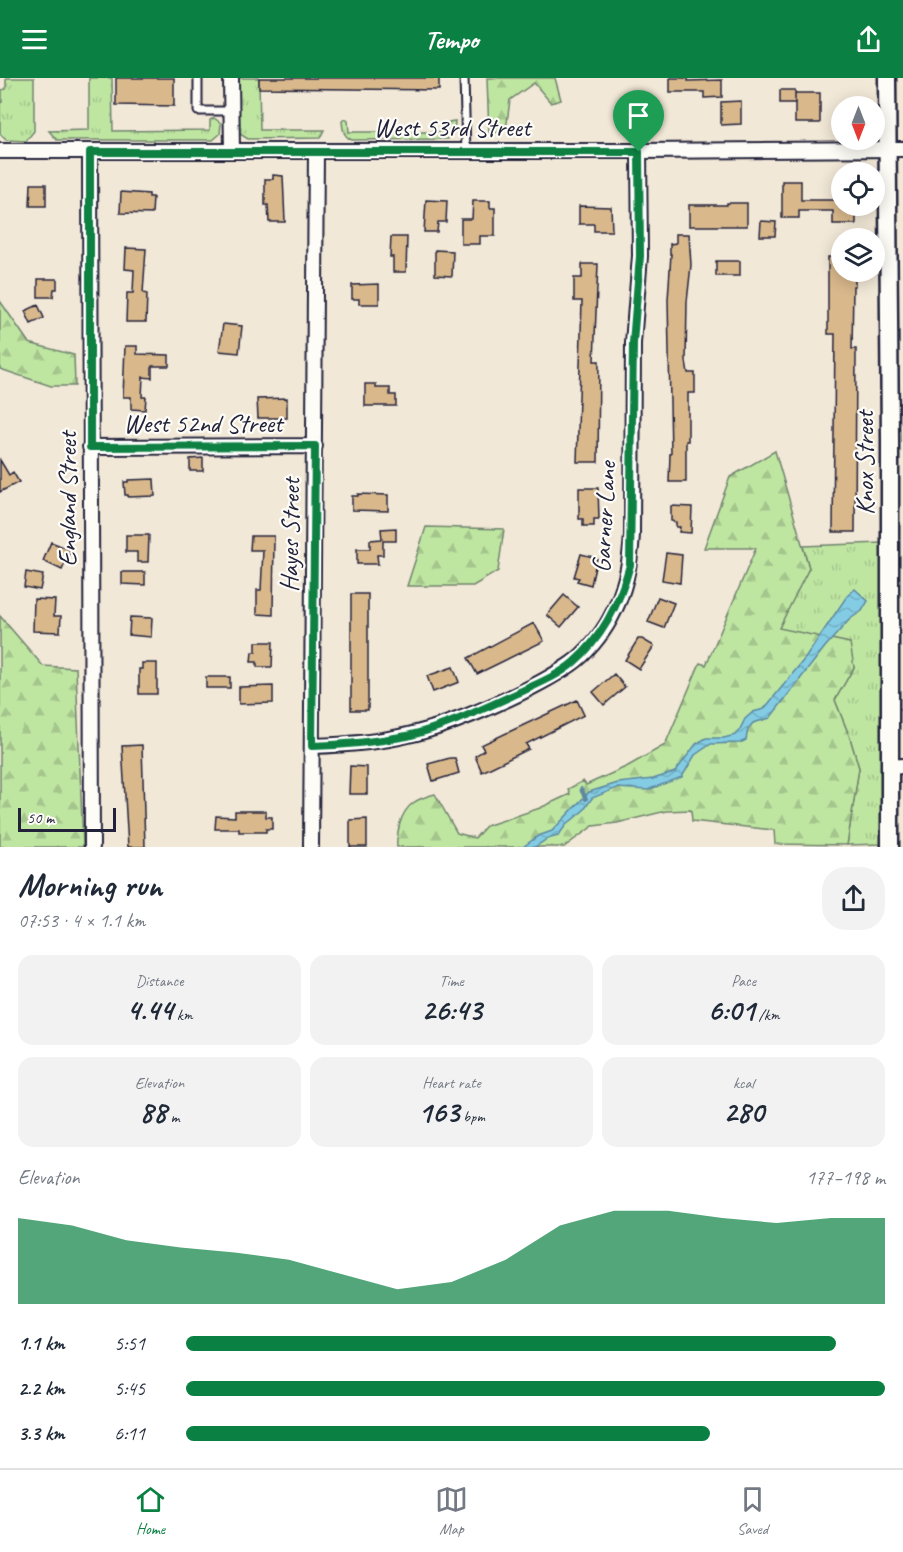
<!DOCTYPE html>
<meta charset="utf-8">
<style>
body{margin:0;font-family:Caveat,sans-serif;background:#f2f2f3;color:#1f2937;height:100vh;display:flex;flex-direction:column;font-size:22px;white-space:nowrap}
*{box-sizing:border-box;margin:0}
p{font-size:20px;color:#747a83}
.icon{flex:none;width:33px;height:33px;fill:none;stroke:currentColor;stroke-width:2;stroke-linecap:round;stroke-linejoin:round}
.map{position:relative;height:769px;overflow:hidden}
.sheet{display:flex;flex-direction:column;background:#fff;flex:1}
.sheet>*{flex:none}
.needle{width:39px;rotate:180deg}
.buttons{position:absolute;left:831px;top:18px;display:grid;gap:12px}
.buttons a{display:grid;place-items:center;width:54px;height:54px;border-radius:50%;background:#fff;box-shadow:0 3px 15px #0003;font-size:30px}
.scale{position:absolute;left:18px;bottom:15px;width:98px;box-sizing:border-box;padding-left:6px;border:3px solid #22223b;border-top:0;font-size:16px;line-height:21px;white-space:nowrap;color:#22223b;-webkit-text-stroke:4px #fdfcf7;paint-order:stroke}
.pin{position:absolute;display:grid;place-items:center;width:51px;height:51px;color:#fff;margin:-62px -26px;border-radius:50% 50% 50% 0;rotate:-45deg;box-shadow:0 0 6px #0007}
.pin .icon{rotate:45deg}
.round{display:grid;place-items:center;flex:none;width:63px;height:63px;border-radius:24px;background:#f2f2f3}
.headline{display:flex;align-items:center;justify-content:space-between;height:102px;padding:0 18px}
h1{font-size:33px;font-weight:700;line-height:45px}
.metrics{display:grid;grid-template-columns:repeat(3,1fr);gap:9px;height:102px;padding:6px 18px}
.metrics div{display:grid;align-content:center;border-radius:15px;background:#f2f2f3;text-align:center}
.metrics b{font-size:30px;font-weight:700}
.metrics small{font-size:16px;font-weight:400}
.metrics p{font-size:16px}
.chart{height:168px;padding:12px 18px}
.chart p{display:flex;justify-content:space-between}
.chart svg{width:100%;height:108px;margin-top:6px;fill:#0b8043;opacity:.7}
ul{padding:0 18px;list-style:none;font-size:20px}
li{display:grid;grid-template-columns:96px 72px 1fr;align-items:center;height:45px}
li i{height:15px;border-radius:8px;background:#0b8043}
header{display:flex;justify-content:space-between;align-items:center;height:78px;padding:0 18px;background:#0b8043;color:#fff;font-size:27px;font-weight:700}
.dock{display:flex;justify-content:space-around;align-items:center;height:84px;border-top:2px solid #e0e1e3;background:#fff;font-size:16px;color:#747a83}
.dock a{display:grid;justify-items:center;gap:3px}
.dock .active{color:#0b8043}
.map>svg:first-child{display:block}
.grass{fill:url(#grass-tufts);stroke:#70846e;stroke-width:1.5}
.forest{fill:url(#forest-firs);stroke:#70846e;stroke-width:1.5}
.water{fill:url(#water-waves);stroke:#5c88a0;stroke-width:1.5}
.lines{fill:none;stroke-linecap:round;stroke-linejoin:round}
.stream{stroke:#5c88a0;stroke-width:4}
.building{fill:#d9b88c;stroke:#22223b;stroke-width:1.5}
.service-casing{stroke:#22223b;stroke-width:11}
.minor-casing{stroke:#22223b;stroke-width:18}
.tertiary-casing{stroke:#22223b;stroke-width:21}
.service{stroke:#fdfcf7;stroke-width:7}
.minor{stroke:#fdfcf7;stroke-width:14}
.tertiary{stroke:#fdfcf7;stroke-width:16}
.route-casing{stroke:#fff;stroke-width:12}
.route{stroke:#0b8043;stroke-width:8}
.labels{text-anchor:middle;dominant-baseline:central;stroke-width:4.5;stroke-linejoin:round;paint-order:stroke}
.street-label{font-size:26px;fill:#22223b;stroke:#fdfcf7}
</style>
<header><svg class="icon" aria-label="menu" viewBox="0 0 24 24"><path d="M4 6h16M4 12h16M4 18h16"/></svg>Tempo<svg class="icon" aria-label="share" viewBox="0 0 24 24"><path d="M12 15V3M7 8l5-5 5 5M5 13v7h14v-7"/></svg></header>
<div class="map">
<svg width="903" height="769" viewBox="0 0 903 769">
<defs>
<pattern id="grass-tufts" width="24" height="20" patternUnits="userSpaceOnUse" patternTransform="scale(1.5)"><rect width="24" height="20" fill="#bfe6a1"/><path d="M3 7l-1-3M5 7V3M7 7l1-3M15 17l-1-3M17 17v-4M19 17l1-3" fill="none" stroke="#a4c58c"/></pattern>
<pattern id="forest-firs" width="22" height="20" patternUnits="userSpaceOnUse" patternTransform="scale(1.5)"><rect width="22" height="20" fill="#bfe6a1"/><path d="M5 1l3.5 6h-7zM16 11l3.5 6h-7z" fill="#a4c58c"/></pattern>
<pattern id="water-waves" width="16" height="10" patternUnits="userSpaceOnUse" patternTransform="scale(1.5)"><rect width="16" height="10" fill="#83cce4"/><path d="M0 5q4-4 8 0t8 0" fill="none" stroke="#71afc4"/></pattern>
</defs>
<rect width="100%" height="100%" fill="#f2e8d7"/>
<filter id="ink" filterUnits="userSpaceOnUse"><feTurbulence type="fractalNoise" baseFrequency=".0167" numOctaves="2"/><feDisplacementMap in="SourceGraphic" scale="12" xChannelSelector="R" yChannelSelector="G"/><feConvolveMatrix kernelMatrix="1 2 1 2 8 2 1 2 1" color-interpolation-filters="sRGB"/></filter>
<g filter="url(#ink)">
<!-- grass -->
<path class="grass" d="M 6,0 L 34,0 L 34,53 L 26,63 L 6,62 L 0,56 L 0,25 L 2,24 L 2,12 L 6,11 Z
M 89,0 L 112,0 L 113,53 L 210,52 L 210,42 L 214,40 L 221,45 L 220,56 L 213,62 L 57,62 L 49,53 L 89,52 Z
M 238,0 L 259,0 L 260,52 L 324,52 L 320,60 L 248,61 L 240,56 L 238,51 Z
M 345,41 L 348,43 L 349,54 L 449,54 L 449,44 L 455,43 L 454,54 L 448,61 L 352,62 C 343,58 343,52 342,43 Z
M 882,465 L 882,766 L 847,767 L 859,690 L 850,660 L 835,622 L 854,589 L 778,550 L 809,490 L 803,468 Z"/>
<!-- forest -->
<path class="forest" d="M 487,0 L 555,0 L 561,22 L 551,25 L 534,5 L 510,22 L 506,52 L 489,56 Z
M 0,223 L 29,265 L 74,277 L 75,308 L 51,308 L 0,291 Z
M 775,373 L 809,490 L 779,550 L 850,565 L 854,589 L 835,622 L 850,660 L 859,690 L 847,767 L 775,766 L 774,752 L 692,743 L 691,732 L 666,733 L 617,745 L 593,748 L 564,769 L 397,769 C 396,760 398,754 400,745 C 406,726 416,721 435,716 L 457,755 L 475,760 L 486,748 L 540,730 L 570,716 L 568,711 L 583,703 L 586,707 L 628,688 L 665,667 L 700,585 L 706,587 L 756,470 L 704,470 L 730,399 Z
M 426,449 L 504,451 L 498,493 L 473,508 L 407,508 Z
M 0,538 L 43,588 L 76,590 L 83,769 L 0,769 Z"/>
<!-- water -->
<path class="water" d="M 855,511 L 868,523 L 862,533 L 850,541 L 825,569 L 770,640 L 753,645 L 748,651 L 746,662 L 740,665 L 711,666 L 695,677 L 682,699 L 648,712 L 617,710 L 592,720 L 584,732 L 566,747 L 558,758 L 547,761 L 535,769 L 523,769 L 538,758 L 552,753 L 589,714 L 618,705 L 653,701 L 675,694 L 696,666 L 706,660 L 724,660 L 735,657 L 739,653 L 745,641 L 753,634 L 764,631 L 769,625 L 806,579 L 847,518 Z"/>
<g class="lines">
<!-- stream -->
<path class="stream" d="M 581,711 L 586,721"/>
</g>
<!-- building -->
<path class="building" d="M 116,0 L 174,0 L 174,28 L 116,27 Z
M 259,0 L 439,0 L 439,12 L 259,10 Z
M 670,0 L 688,0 L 688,3 L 722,2 L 722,19 L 704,20 L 704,14 L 670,14 Z
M 780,12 L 795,12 L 795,25 L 780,25 Z
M 795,15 L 820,15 L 820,45 L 795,45 Z
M 741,23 L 741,46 L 721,47 L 721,24 Z
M 273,97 L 283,98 L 285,144 L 269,144 L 268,127 L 265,127 L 265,101 L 273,101 Z
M 782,103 L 801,103 L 801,122 L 842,122 L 842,128 L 856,128 L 856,146 L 833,146 L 833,133 L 799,133 L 799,140 L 782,140 Z
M 31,106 L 46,106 L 46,128 L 30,128 Z
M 121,114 L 149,116 L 149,119 L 153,119 L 152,136 L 120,135 Z
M 426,122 L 447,123 L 446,144 L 438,144 L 437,154 L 424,154 Z
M 473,123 L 490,123 L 490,130 L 495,130 L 495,158 L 480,158 L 480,166 L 461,166 L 461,141 L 472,141 Z
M 727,125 L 747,125 L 747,148 L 689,148 L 689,127 L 727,127 Z
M 579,128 L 611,129 L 612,153 L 594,153 L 594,146 L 579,146 Z
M 761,143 L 776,144 L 775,158 L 760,158 Z
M 676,156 L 689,156 L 691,187 L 687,224 L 686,283 L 688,295 L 695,295 L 695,315 L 688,315 L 688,363 L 686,363 L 686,404 L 669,404 L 670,376 L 671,376 L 668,222 L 671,176 L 670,176 L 670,166 L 676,165 Z
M 391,159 L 407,159 L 406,194 L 393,194 L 393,179 L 390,179 Z
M 126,170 L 146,171 L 143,215 L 147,216 L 146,244 L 126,244 L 127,215 L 133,215 L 134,192 L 125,191 Z
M 435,172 L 453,173 L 452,198 L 435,197 Z
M 828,179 L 842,179 L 842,194 L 855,194 L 855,208 L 853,208 L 852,271 L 856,271 L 855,454 L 833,454 L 835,256 L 828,256 Z
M 716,183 L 740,183 L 740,198 L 716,198 Z
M 582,186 L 598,186 L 594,283 L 599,283 L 598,384 L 577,384 L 582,223 L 574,223 L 574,200 L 582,200 Z
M 38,201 L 57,201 L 57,211 L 54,211 L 53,219 L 38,219 Z
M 379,206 L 379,226 L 359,226 L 359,221 L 352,221 L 352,207 Z
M 38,227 L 44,240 L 31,246 L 25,233 Z
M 223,246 L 242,248 L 239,275 L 219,273 Z
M 125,268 L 137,268 L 137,276 L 169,277 L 169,288 L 152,288 L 152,300 L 143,299 L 142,319 L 146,319 L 145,332 L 131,331 L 131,319 L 123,319 Z
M 365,306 L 376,306 L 376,310 L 390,310 L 390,317 L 396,317 L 396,328 L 365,328 Z
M 287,320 L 287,340 L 258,340 L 257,321 Z
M 203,380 L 203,393 L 190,393 L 190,381 Z
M 0,382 L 9,397 L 13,394 L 19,404 L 0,414 Z
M 154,401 L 155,418 L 128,419 L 128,417 L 125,417 L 124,404 L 128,404 L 128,402 Z
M 579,410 L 598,410 L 599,441 L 594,441 L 594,448 L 583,448 L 583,441 L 579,441 Z
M 358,416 L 388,417 L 388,433 L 352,432 L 352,418 L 358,418 Z
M 671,428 L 692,429 L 691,455 L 679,454 L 680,449 L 676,449 L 676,444 L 671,443 Z
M 396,450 L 396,463 L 383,463 L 383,477 L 377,477 L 378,486 L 357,486 L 357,471 L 370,471 L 370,462 L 382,461 L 381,451 Z
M 126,457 L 149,457 L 148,484 L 137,484 L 137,474 L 126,474 Z
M 251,458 L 274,458 L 273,537 L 257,536 L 257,512 L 261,512 L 263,472 L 250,472 Z
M 51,464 L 71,472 L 62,492 L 43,483 Z
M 666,475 L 682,477 L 680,505 L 662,502 Z
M 581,476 L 597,480 L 591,507 L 577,503 L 579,500 L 574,499 Z
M 26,494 L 43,497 L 40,512 L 24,509 Z
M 122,494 L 145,494 L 145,507 L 122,506 Z
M 351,516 L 368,516 L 368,632 L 351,632 Z
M 564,517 L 578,529 L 561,549 L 547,537 Z
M 658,519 L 674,525 L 664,550 L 648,544 Z
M 34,521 L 55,522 L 54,538 L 61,538 L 60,554 L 33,553 Z
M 130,539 L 152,540 L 151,559 L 129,557 Z
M 534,545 L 544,563 L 477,596 L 468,580 Z
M 638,561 L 642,561 L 654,568 L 639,591 L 625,582 Z
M 256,564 L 273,564 L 272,589 L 257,589 L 257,584 L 251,584 L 252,574 L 256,574 Z
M 142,585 L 157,585 L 157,616 L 139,616 L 139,591 L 142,591 Z
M 453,589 L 459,604 L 433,614 L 427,598 Z
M 614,596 L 625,609 L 604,627 L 593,614 Z
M 206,599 L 230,599 L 230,610 L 206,610 Z
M 273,608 L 273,625 L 239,626 L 239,609 Z
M 577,622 L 584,637 L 526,666 L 529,671 L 482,694 L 475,678 L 484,672 L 481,667 Z
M 142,667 L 145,769 L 128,769 L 122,668 Z
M 450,680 L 455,680 L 459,695 L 433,703 L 428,686 Z
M 350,688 L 367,689 L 367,716 L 349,716 Z
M 235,733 L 266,733 L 266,739 L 272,739 L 272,751 L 266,751 L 266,754 L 239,754 L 239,751 L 215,751 L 216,738 L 235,739 Z
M 367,741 L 367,769 L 350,769 L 350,742 Z"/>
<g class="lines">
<defs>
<path id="service" d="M 198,0 L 198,33 L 231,33
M 464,0 L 466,74"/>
<path id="minor" d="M 231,0 L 232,73
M 0,73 L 639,73 L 903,71
M 90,74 L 92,769
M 90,369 L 315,368
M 312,668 C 344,667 376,665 408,657 C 454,647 532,613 571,586 C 586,576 602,556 610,541 C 625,514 630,487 632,457 L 633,265 L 640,178 L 639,73
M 889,689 L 903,688
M 311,769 L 316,73"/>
<path id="tertiary" d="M 887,0 L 890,362 L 890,769"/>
</defs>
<!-- service casing -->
<use href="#service" class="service-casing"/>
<!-- minor casing -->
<use href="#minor" class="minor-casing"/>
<!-- tertiary casing -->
<use href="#tertiary" class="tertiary-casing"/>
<!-- service -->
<use href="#service" class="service"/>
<!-- minor -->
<use href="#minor" class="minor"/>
<!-- tertiary -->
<use href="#tertiary" class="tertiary"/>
</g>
</g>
<g class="lines" filter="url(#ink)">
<defs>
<path id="route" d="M 90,74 L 639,74 L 640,178 L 633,265 L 630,487 C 620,524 604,558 574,584 C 558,598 537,606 518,615 C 483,631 445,649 407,658 C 375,664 344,667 312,668 L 315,368 L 90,369 Z"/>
</defs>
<!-- route casing -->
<use href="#route" class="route-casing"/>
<!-- route -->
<use href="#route" class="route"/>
</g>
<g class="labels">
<!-- street labels -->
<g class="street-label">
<text x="452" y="49">West 53rd Street</text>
<text x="203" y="345">West 52nd Street</text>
<text transform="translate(864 385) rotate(-90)">Knox Street</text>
<text transform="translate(67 421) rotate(-90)">England Street</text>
<text transform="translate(604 439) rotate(-87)">Garner Lane</text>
<text transform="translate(290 457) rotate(-89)">Hayes Street</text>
</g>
</g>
</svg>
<div class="buttons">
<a><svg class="needle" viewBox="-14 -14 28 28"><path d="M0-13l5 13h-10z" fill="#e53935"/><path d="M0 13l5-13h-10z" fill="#747a83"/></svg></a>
<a><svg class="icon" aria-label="locate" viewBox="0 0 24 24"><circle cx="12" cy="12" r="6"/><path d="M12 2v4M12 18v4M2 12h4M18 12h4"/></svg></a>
<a><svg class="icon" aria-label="layers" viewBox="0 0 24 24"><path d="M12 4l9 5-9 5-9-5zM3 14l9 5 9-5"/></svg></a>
</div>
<div class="scale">50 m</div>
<div class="pin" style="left:639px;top:74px;background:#1e9e55"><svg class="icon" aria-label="arrive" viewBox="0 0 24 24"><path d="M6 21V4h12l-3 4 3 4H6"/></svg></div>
</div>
<section class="sheet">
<div class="headline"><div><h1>Morning run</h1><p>07:53 · 4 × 1.1 km</p></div><a class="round"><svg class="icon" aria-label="share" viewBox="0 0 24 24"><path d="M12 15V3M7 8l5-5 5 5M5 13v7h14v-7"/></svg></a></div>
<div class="metrics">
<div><p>Distance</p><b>4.44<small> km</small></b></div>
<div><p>Time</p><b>26:43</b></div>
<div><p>Pace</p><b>6:01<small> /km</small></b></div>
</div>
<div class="metrics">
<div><p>Elevation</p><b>88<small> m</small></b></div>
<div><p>Heart rate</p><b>163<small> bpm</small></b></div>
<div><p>kcal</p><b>280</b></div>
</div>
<div class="chart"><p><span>Elevation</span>177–198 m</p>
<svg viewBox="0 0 160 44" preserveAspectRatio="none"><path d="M0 44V9L10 12L20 18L30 21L40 23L50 26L60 32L70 38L80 35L90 26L100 12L110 6L120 6L130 9L140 11L150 9L160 9V44z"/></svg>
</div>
<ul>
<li><b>1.1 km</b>5:51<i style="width:93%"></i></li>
<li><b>2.2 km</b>5:45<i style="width:100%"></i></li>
<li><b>3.3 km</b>6:11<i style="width:75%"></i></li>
</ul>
</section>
<nav class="dock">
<a class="active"><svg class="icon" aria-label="home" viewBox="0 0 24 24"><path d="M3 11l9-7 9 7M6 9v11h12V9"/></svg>Home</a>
<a><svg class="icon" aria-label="map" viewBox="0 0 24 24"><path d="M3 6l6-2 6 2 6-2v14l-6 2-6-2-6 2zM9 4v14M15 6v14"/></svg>Map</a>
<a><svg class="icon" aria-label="saved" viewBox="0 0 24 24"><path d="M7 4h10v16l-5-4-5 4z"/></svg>Saved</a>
</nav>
